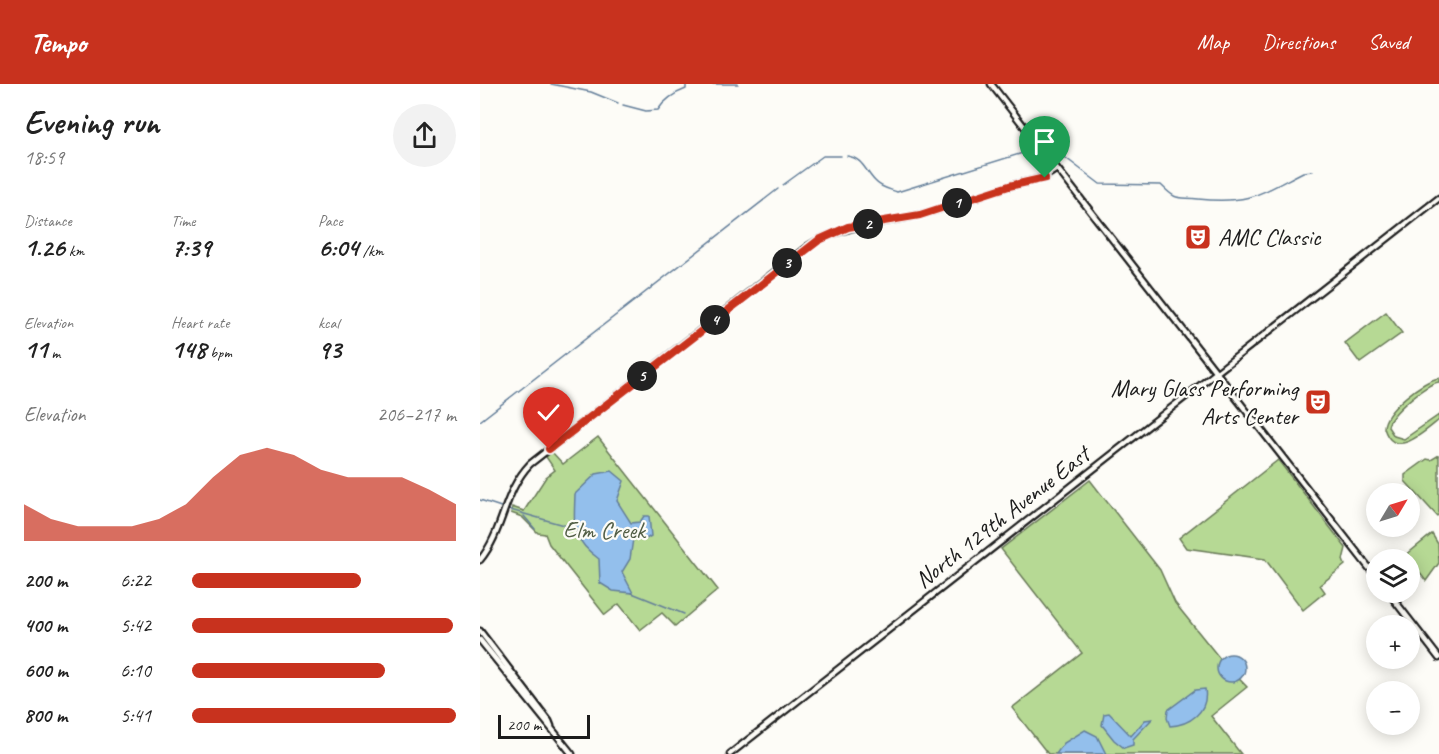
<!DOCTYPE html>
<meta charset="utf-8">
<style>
body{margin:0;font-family:Caveat,sans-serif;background:#f2f2f2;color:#222;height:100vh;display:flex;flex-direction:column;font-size:22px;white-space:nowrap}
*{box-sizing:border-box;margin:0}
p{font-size:20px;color:#767676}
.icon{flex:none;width:33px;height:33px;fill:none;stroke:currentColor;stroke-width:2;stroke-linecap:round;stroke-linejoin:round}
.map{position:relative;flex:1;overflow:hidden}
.side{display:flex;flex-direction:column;background:#fff;width:480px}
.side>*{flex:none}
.needle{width:39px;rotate:52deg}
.fabs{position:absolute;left:886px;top:399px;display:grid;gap:12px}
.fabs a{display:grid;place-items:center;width:54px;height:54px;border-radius:50%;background:#fff;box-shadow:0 3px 15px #0003;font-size:30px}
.scale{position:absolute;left:18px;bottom:15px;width:92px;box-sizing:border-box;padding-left:6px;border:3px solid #1c1c1c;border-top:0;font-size:16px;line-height:21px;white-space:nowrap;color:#1c1c1c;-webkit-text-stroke:4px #fdfcf7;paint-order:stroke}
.pin{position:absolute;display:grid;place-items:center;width:51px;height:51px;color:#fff;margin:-62px -26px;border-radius:50% 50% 50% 0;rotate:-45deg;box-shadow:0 0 6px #0007}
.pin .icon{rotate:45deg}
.km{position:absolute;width:30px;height:30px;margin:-15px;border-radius:50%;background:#222;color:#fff;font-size:16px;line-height:30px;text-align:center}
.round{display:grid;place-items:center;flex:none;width:63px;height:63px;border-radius:32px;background:#f2f2f2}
.overview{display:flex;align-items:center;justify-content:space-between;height:102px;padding:0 24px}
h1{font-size:33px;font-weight:600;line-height:45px}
.stats{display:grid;grid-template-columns:repeat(3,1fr);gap:9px;height:102px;padding:6px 24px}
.stats div{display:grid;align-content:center}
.stats b{font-size:26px;font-weight:600}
.stats small{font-size:16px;font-weight:400}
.stats p{font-size:16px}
.chart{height:168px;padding:12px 24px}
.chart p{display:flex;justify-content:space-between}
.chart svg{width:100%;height:108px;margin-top:6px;fill:#c8321e;opacity:.7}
ul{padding:0 24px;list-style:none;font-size:20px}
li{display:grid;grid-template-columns:96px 72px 1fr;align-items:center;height:45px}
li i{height:15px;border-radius:8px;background:#c8321e}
header{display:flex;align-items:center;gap:36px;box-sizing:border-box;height:84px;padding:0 30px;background:#c8321e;color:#fff}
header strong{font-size:28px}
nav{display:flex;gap:33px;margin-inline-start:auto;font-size:21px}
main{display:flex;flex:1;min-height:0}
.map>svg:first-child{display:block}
.green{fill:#b6d994;stroke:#697a58;stroke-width:1.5}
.water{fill:#93bfec;stroke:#637e99;stroke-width:1.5}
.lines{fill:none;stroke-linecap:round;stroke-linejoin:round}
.stream{stroke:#637e99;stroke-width:1.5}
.secondary-casing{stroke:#1c1c1c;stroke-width:9}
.secondary{stroke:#fdfcf7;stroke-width:4.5}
.route-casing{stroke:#fff;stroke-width:12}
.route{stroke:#c8321e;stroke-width:8}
.labels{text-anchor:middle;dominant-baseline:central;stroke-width:4.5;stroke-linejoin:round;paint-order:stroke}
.poi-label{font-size:24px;fill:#1c1c1c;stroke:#fdfcf7;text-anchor:start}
.street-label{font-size:24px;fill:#1c1c1c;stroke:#fdfcf7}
.park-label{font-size:24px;fill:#525e46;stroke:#fdfcf7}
</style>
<header>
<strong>Tempo</strong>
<nav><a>Map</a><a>Directions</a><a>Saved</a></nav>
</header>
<main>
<section class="side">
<div class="overview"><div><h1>Evening run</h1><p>18:59</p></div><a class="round"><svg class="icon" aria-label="share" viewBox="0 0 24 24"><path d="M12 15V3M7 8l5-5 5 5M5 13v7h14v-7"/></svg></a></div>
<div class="stats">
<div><p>Distance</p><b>1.26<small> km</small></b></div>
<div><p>Time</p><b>7:39</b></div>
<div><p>Pace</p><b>6:04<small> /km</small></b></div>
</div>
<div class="stats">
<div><p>Elevation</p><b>11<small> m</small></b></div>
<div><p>Heart rate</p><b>148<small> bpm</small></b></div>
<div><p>kcal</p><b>93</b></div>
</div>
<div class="chart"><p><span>Elevation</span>206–217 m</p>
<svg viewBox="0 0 160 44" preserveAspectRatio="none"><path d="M0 44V29L10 35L20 38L30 38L40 38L50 35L60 29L70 18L80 9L90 6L100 9L110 15L120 18L130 18L140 18L150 23L160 29V44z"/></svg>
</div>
<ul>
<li><b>200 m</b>6:22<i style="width:64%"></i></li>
<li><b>400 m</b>5:42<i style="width:99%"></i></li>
<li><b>600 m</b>6:10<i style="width:73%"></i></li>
<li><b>800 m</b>5:41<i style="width:100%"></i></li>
</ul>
</section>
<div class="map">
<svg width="959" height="670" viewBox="0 0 959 670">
<rect width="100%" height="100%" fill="#fdfcf7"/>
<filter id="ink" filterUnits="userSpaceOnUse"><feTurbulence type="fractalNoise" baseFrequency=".0167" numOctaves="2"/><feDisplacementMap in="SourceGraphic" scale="12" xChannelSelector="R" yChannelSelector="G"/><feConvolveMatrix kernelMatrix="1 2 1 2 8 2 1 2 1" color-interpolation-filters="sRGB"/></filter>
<g filter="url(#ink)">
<!-- green -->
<path class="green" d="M 906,228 L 922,249 L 880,279 L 865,259 Z
M 959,294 L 959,298 C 946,300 909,330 908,343 L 914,352 L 924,355 L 959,331 L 959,336 C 944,348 914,377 904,344 C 904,327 943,296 959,294 Z
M 118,353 L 238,506 L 195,542 L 182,529 L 160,546 L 139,520 L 125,531 L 69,460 L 65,450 L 58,449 L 42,433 L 31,429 L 32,423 L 44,427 L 66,393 L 75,386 L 66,373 L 72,368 L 83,380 Z
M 959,371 L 959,430 L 957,432 L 925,397 L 925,391 L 947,375 L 951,376 Z
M 798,376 L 866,464 L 863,476 L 865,481 L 840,501 L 845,508 L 823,526 L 785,475 L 706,464 L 699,454 Z
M 610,396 L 680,486 L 695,519 L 741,576 L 767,603 L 731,632 L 761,670 L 568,670 L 532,624 L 602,569 L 521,465 Z
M 952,450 L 958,460 L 959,479 L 946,497 L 926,471 Z"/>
<!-- water -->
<path class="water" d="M 132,387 L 144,397 L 137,417 L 151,439 L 160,438 L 164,432 L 169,432 L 171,452 L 166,455 L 157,452 L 153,455 L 150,475 L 142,488 L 153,509 L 133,507 L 120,499 L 119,475 C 91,455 94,442 95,410 L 116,390 Z
M737 584a14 14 0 1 1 28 0a14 14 0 1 1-28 0Z
M 725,605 C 729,628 709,641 690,642 L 687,634 L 688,626 L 715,606 Z
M 629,629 L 651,652 L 665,636 L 672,635 L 653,655 L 653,661 L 644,664 L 634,656 L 622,641 L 624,630 Z
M 605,646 L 617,652 L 626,670 L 576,670 L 584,659 Z"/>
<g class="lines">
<!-- stream -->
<path class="stream" d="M 71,0 L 111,8 L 138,19
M 233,0 L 258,0
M 143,21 L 166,27 L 178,26 C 185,15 195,9 206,5 L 206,0
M 567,62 L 574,65 L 620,100 L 681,101 C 697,117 696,113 718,115 C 769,120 778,111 823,88 L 833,87
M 367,72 C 383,74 385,87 395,97 C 401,104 409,105 417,108 L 546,68 L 553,64
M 303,101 L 343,72 L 361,72
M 0,337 L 298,105
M 0,416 L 21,423
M 27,425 L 94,444
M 44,432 L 55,445
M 152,509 L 204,530"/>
<defs>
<path id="secondary" d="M 511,0 L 897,494
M 0,476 C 24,447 23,408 50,380 L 328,162 C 363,140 399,141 438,131 C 468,124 497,112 526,103 C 547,96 558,99 577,85
M 908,508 L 959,574
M 0,547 L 69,637 L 71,642
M 0,556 L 92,670
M 250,670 L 959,114"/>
</defs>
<!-- secondary casing -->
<use href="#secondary" class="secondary-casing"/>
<!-- secondary -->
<use href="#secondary" class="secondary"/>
</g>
</g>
<g class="lines" filter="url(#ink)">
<defs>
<path id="route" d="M 69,365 L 339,156 L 368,143 L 440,131 L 529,102 L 565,94"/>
</defs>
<!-- route casing -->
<use href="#route" class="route-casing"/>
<!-- route -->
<use href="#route" class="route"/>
</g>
<!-- icons -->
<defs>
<symbol id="theatre-square" viewBox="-11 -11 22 22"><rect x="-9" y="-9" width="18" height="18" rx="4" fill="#c8321e" stroke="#fdfcf7"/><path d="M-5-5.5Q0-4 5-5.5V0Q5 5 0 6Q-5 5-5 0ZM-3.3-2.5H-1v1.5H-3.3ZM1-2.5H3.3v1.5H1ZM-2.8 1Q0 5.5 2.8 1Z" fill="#fff"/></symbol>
</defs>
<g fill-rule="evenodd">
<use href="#theatre-square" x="703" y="138" width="30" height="30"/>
<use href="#theatre-square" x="823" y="303" width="30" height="30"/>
</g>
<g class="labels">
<!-- poi labels -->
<g class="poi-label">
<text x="738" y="153">AMC Classic</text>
<text x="818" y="304" text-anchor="end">Mary Glass Performing<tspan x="818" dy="28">Arts Center</tspan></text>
</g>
<!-- street labels -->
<g class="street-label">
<text transform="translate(522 433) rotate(-38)">North 129th Avenue East</text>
</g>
<!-- park labels -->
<g class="park-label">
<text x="124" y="446">Elm Creek</text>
</g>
</g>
</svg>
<div class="fabs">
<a><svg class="needle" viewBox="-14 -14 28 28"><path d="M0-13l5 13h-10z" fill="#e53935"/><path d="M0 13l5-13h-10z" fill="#767676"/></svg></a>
<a><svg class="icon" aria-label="layers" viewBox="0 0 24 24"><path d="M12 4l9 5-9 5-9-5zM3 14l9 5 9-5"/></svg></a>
<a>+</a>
<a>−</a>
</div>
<div class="scale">200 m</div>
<div class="pin" style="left:565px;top:94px;background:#1e9e55"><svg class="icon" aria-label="arrive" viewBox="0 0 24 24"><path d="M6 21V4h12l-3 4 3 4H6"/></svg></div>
<div class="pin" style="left:69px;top:365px;background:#d93025"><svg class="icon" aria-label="check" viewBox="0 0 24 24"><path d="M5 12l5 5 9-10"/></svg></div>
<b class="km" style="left:477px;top:119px">1</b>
<b class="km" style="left:388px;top:140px">2</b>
<b class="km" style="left:307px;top:179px">3</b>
<b class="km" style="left:235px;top:236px">4</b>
<b class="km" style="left:162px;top:292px">5</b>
</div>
</main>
